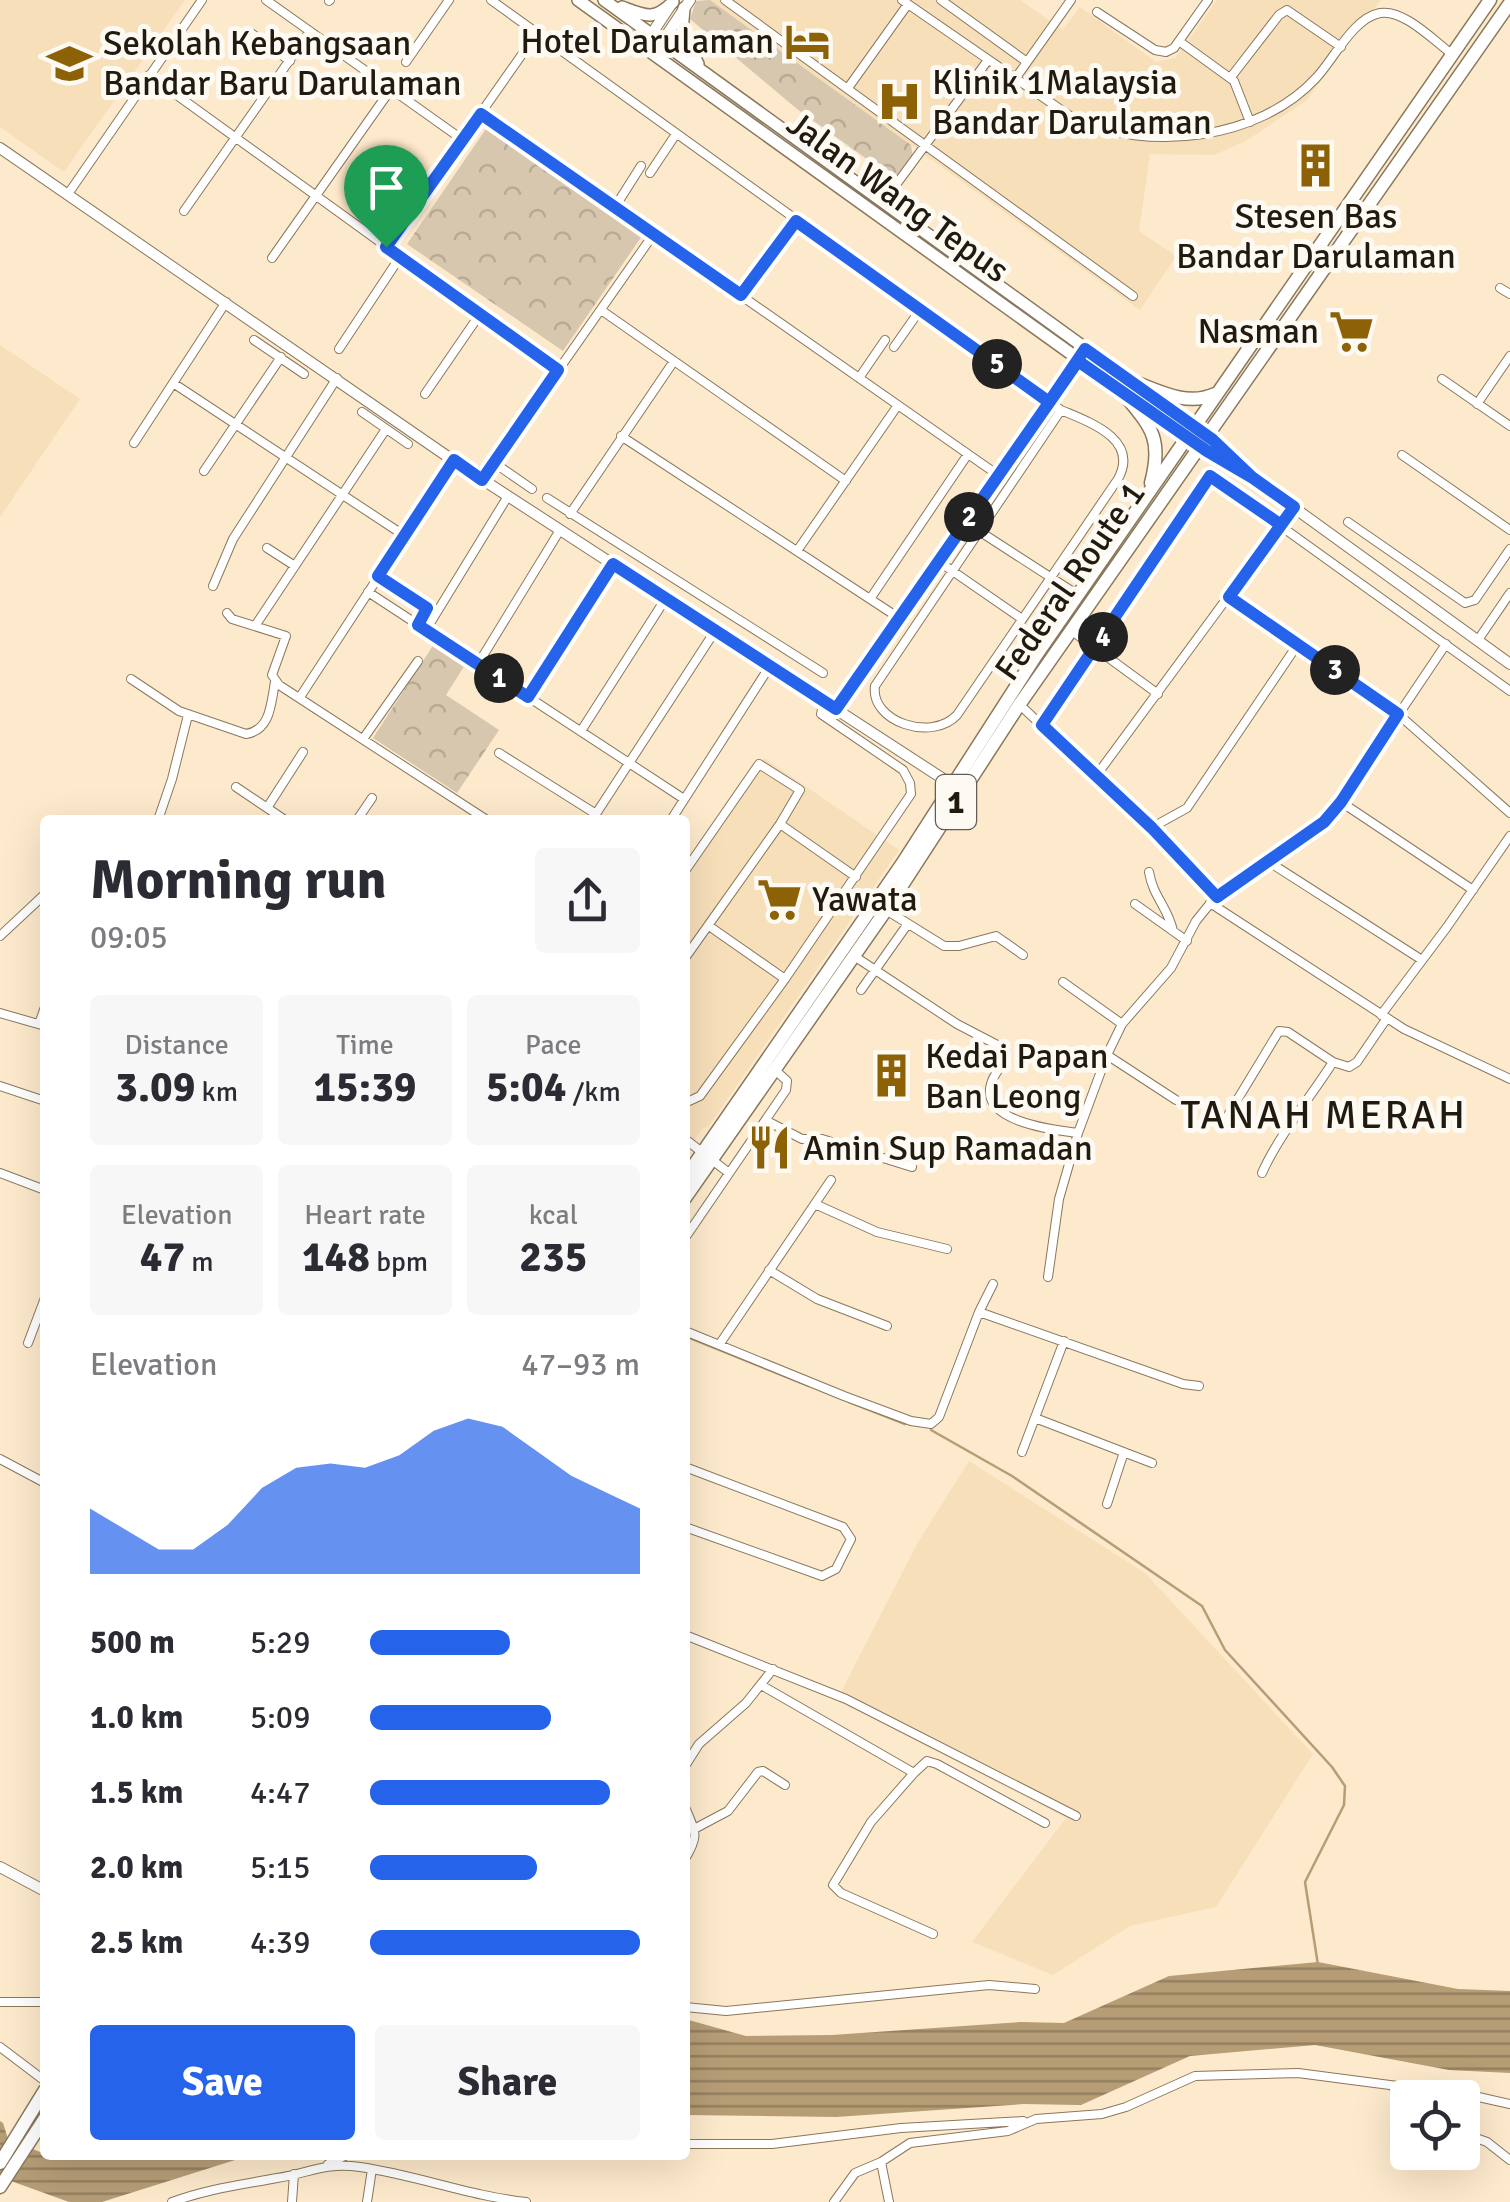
<!DOCTYPE html>
<meta charset="utf-8">
<style>
body{margin:0;font-family:Signika,sans-serif;background:#f7f7f7;color:#2b2b33;height:100vh;display:flex;flex-direction:column;font-size:38px;white-space:nowrap}
*{box-sizing:border-box;margin:0}
p{font-size:32px;color:#7c7c81}
.icon{flex:none;width:55px;height:55px;fill:none;stroke:currentColor;stroke-width:2;stroke-linecap:round;stroke-linejoin:round}
.map{position:relative;flex:1;overflow:hidden}
.details{position:absolute;left:40px;top:815px;width:650px;height:1345px;display:flex;flex-direction:column;background:#fff;border-radius:10px;box-shadow:0 10px 40px #0002}
.details>*{flex:none}
.fabs{position:absolute;left:1390px;top:2080px;display:grid;gap:20px}
.fabs a{display:grid;place-items:center;width:90px;height:90px;border-radius:10px;background:#fff;box-shadow:0 10px 40px #0002;font-size:50px}
.pin{position:absolute;display:grid;place-items:center;width:85px;height:85px;color:#fff;margin:-102px -42px;border-radius:50% 50% 50% 0;rotate:-45deg;box-shadow:0 0 10px #0007}
.pin .icon{rotate:45deg}
.km{position:absolute;width:50px;height:50px;margin:-25px;border-radius:50%;background:#222;color:#fff;font-size:28px;line-height:50px;text-align:center}
.round{display:grid;place-items:center;flex:none;width:105px;height:105px;border-radius:10px;background:#f7f7f7}
.headline{display:flex;align-items:center;justify-content:space-between;height:170px;padding:0 50px}
h1{font-size:55px;font-weight:800;line-height:75px}
.stats{display:grid;grid-template-columns:repeat(3,1fr);gap:15px;height:170px;padding:10px 50px}
.stats div{display:grid;align-content:center;border-radius:10px;background:#f7f7f7;text-align:center}
.stats b{font-size:42px;font-weight:800}
.stats small{font-size:28px;font-weight:400}
.stats p{font-size:28px}
.chart{height:280px;padding:20px 50px}
.chart p{display:flex;justify-content:space-between}
.chart svg{width:100%;height:180px;margin-top:10px;fill:#2563eb;opacity:.7}
.primary-button{display:flex;gap:20px;margin-top:auto;padding:20px 50px}
.primary-button a{flex:1;height:115px;border-radius:10px;background:#2563eb;color:#fff;font-size:40px;font-weight:800;line-height:115px;text-align:center}
.primary-button a+a{background:#f7f7f7;color:#2b2b33}
ul{padding:0 50px;list-style:none;font-size:32px}
li{display:grid;grid-template-columns:160px 120px 1fr;align-items:center;height:75px}
li i{height:25px;border-radius:12px;background:#2563eb}
.map>svg:first-child{display:block}
.built{fill:#f7dfba}
.park{fill:url(#park-crowns)}
.water{fill:url(#water-rules)}
.lines{fill:none;stroke-linecap:round;stroke-linejoin:round}
.stream{stroke:#b69d76;stroke-width:2.5}
.minor-casing{stroke:#8a785d;stroke-width:10}
.tertiary-casing{stroke:#8a785d;stroke-width:12}
.secondary-casing{stroke:#8a785d;stroke-width:14}
.trunk-casing{stroke:#8a785d;stroke-width:15}
.minor{stroke:#fff;stroke-width:8}
.tertiary{stroke:#fff;stroke-width:10}
.secondary{stroke:#fff;stroke-width:11}
.trunk{stroke:#fff;stroke-width:12}
.route-casing{stroke:#fff;stroke-width:20}
.route{stroke:#2563eb;stroke-width:12}
.labels{text-anchor:middle;dominant-baseline:central;stroke-width:10;stroke-linejoin:round;paint-order:stroke}
.shield{fill:#fdf9f3;stroke:#635d53;stroke-width:2.5}
.shield-label{font-size:32px;font-weight:bold;fill:#211a0f}
.poi-label{font-size:35px;fill:#211a0f;stroke:#fdf9f3;text-anchor:start}
.street-label{font-size:35px;fill:#211a0f;stroke:#fdf9f3}
.quarter-label{font-size:40px;letter-spacing:2.5px;fill:#211a0f;stroke:#fdf9f3}
</style>
<div class="map">
<svg width="1510" height="2202" viewBox="0 0 1510 2202">
<defs>
<pattern id="park-crowns" width="20" height="18" patternUnits="userSpaceOnUse" patternTransform="scale(2.5)"><rect width="20" height="18" fill="#d7c7af"/><path d="M2 6a3 3 0 1 1 6 0M12 15a3 3 0 1 1 6 0" fill="none" stroke="#b8aa95"/></pattern>
<pattern id="water-rules" width="6" height="5" patternUnits="userSpaceOnUse" patternTransform="scale(2.5)"><rect width="6" height="5" fill="#b69d76"/><path d="M0 2.5h6" fill="none" stroke="#947f5f"/></pattern>
</defs>
<rect width="100%" height="100%" fill="#fde9cb"/>
<!-- built -->
<path class="built" d="M 0,0 L 185,0 L 64,172 L 0,127 Z
M 710,0 L 1020,0 L 1063,30 L 1080,7 L 1156,62 L 1175,58 L 1217,0 L 1381,0 L 1307,100 L 1246,141 L 1214,155 L 1150,154 L 1139,231 L 1176,256 L 1140,310 Z
M 0,345 L 80,399 L 0,517 Z
M 764,758 L 899,850 L 709,1126 L 702,1129 L 685,1154 L 685,875 Z
M 969,1461 L 1145,1573 L 1313,1754 L 1216,1907 L 1130,1926 L 1053,1975 L 972,1942 L 1066,1818 L 837,1700 L 917,1544 Z"/>
<!-- park -->
<path class="park" d="M 710,0 L 911,145 L 913,157 L 896,180 L 797,109 L 690,19 L 696,1 Z
M 486,129 L 642,236 L 563,351 L 407,244 Z
M 434,644 L 465,665 L 446,695 L 499,730 L 457,793 L 373,738 Z"/>
<!-- water -->
<path class="water" d="M 1318,1962 L 1458,1989 L 1510,1991 L 1510,2073 L 1449,2070 L 1315,2045 L 1190,2056 L 1081,2105 L 1024,2104 L 836,2117 L 685,2115 L 685,2019 L 746,2036 L 832,2035 L 1021,2022 L 1064,2023 L 1169,1976 Z
M 0,2121 L 3,2123 L 8,2139 L 50,2156 L 251,2155 L 102,2202 L 69,2202 L 0,2177 Z"/>
<g class="lines">
<!-- stream -->
<path class="stream" d="M 685,1336 L 809,1386
M 849,1402 L 905,1424
M 931,1430 L 1012,1476 L 1202,1606 L 1225,1650 L 1332,1767 L 1345,1786 L 1344,1805 L 1305,1882 L 1318,1965"/>
<defs>
<path id="minor" d="M 266,0 L 463,140
M 491,0 L 1061,410 C 1089,422 1140,439 1118,479 L 957,715 C 932,742 870,722 875,686 L 1061,410
M 725,0 L 1133,296
M 902,0 L 1073,118 C 1148,153 1259,140 1316,78 C 1334,59 1353,18 1380,13 C 1404,9 1434,41 1452,54
M 941,0 L 1027,62
M 329,1 L 330,0
M 1097,12 L 1155,50 L 1166,52 L 1174,48 L 1208,0
M 251,33 L 290,61
M 1183,44 L 1234,81 L 1250,122
M 406,62 L 449,0
M 149,75 L 557,370
M 1231,77 L 1279,15 L 1287,10 L 1341,47
M 1015,79 L 1071,0
M 848,88 L 908,4
M 481,114 L 998,475
M 650,173 L 676,134
M 68,194 L 202,0
M 884,201 L 988,60
M 615,207 L 641,166
M 184,211 L 310,31
M 387,247 L 537,33
M 272,258 L 391,89
M 1500,288 L 1510,294
M 741,295 L 796,221
M 601,310 L 846,481
M 254,340 L 304,374
M 894,347 L 920,310
M 339,349 L 400,257
M 859,378 L 885,340
M 1442,379 L 1510,426
M 173,383 L 405,536
M 425,394 L 480,314
M 1477,404 L 1510,356
M 362,412 L 408,444
M 621,436 L 899,618
M 134,443 L 226,302
M 1402,455 L 1510,530
M 493,462 L 532,489
M 204,471 L 281,357
M 482,479 L 653,235
M 547,498 L 823,673
M 570,514 L 674,361
M 1348,522 L 1465,603 L 1475,600 L 1510,549
M 979,531 L 1078,595
M 267,548 L 295,566
M 797,551 L 898,405
M 938,561 L 1022,619
M 378,577 L 427,608 L 418,625
M 213,586 L 233,539 L 337,378
M 368,592 L 684,799
M 1229,597 L 1398,714 L 1510,813
M 870,599 L 968,454
M 227,613 L 232,619 L 286,636 L 272,675 L 279,685 L 487,820
M 255,626 L 386,429
M 426,630 L 508,496
M 1072,631 L 1158,694
M 1478,640 L 1510,593
M 478,664 L 560,530
M 131,679 L 179,711 L 246,734 C 271,730 271,703 275,682
M 300,697 L 454,461
M 528,697 L 613,564
M 1020,705 L 1151,828 L 1217,897
M 837,709 L 1085,349
M 1042,725 L 1211,476 L 1510,691
M 581,731 L 666,598
M 363,739 L 418,661
M 499,753 L 596,814
M 1096,776 L 1294,507
M 236,787 L 285,820
M 1341,802 L 1473,890
M 267,808 L 303,752
M 158,820 L 172,779 L 188,715
M 357,820 L 372,798
M 592,820 L 715,631
M 671,820 L 770,666
M 780,824 L 856,877
M 1151,828 L 1187,808 L 1298,644
M 1269,862 L 1422,960
M 685,871 L 759,764 L 800,790 L 780,824 L 685,958
M 1149,872 C 1153,897 1168,907 1173,931
M 1210,903 L 1404,1029 L 1510,1079
M 1135,904 L 1187,941
M 886,910 L 944,946 L 959,946 L 996,936 L 1023,955
M 709,926 L 785,979
M 0,936 L 45,894
M 854,956 L 957,1024 L 1005,1049 C 1008,1063 994,1071 991,1084 C 980,1122 1054,1130 1078,1133
M 1063,982 L 1122,1024
M 861,990 L 907,925
M 0,1013 L 45,1026
M 1381,1015 L 1447,927 L 1510,836
M 39,1024 L 45,1007
M 1107,1055 L 1176,1100
M 0,1086 L 45,1101
M 685,1103 L 700,1096 L 785,979 L 911,794 L 910,783 L 903,770 L 821,714 L 824,701
M 767,1121 L 802,1139 L 822,1139 L 912,1167
M 1222,1125 L 1279,1031 L 1288,1032 L 1333,1062 L 1349,1067 L 1357,1062 L 1387,1018
M 685,1139 L 729,1173
M 0,1173 L 45,1190
M 1262,1173 C 1279,1135 1310,1098 1333,1062
M 815,1204 L 877,1232 L 947,1249
M 685,1238 L 786,1090 L 787,1081 L 775,1070
M 769,1270 L 817,1299 L 887,1326
M 1048,1277 L 1059,1199 L 1078,1133 L 1107,1055 L 1122,1024 L 1171,968 L 1196,921 L 1213,900 L 1298,842 L 1331,815 L 1446,644
M 979,1312 L 1183,1384 L 1199,1386
M 685,1331 L 844,1396 L 911,1421 L 931,1424 L 939,1417 L 979,1312 L 993,1284
M 28,1343 L 45,1298
M 719,1345 L 831,1180
M 1035,1418 L 1152,1463
M 1022,1452 L 1064,1341
M 0,1459 L 45,1483
M 685,1467 L 843,1527 L 851,1539 L 836,1569 L 822,1576 L 685,1527
M 1107,1504 L 1124,1452
M 685,1635 L 846,1699 L 1076,1816
M 761,1685 L 914,1773 L 927,1761 L 937,1764 L 1045,1823
M 685,1766 L 699,1744 L 746,1703 L 773,1669
M 914,1773 L 871,1822 L 833,1885 L 841,1893 L 933,1934
M 685,1807 C 695,1832 700,1834 685,1859
M 696,1828 L 728,1811 L 758,1772 L 763,1771 L 785,1785
M 0,2002 L 45,2002
M 685,2007 L 726,2011 L 989,1985 L 1035,1989
M 0,2047 L 45,2081
M 1392,2086 L 1408,2102
M 1462,2133 L 1487,2142 L 1510,2160
M 685,2144 L 772,2144 L 901,2128 L 1023,2121
M 881,2162 L 889,2202
M 328,2164 L 347,2155
M 172,2202 C 207,2189 240,2185 277,2178 C 310,2173 324,2162 360,2167 C 416,2175 470,2196 526,2202
M 292,2202 L 294,2174
M 367,2202 L 372,2169
M 834,2202 L 855,2173 L 881,2162 L 910,2143 L 1008,2131 L 1036,2119 L 1102,2114 L 1126,2107 L 1195,2076 L 1298,2073 L 1474,2096 L 1510,2104"/>
<path id="tertiary" d="M 649,38 L 670,6
M 660,45 L 690,0
M 0,148 L 454,461 L 951,784
M 1208,437 L 1238,463
M 1201,447 L 1253,478 L 1510,664
M 0,1867 L 45,1891"/>
<path id="secondary" d="M 578,0 L 1201,447
M 604,0 L 1208,437
M 622,7 C 646,16 654,21 673,2
M 684,8 L 682,32 L 698,64"/>
<path id="trunk" d="M 1132,381 C 1159,391 1187,407 1215,394
M 1123,393 C 1151,427 1163,438 1151,483
M 685,1178 L 902,864 L 1037,654 L 1490,0
M 685,1198 L 886,910 L 1019,705 L 1510,3
M 0,2163 L 45,2090
M 0,2187 L 45,2118"/>
</defs>
<!-- minor casing -->
<use href="#minor" class="minor-casing"/>
<!-- tertiary casing -->
<use href="#tertiary" class="tertiary-casing"/>
<!-- secondary casing -->
<use href="#secondary" class="secondary-casing"/>
<!-- trunk casing -->
<use href="#trunk" class="trunk-casing"/>
<!-- minor -->
<use href="#minor" class="minor"/>
<!-- tertiary -->
<use href="#tertiary" class="tertiary"/>
<!-- secondary -->
<use href="#secondary" class="secondary"/>
<!-- trunk -->
<use href="#trunk" class="trunk"/>
</g>
<g class="lines">
<defs>
<path id="route" d="M 386,247 L 558,370 L 482,480 L 454,460 L 378,576 L 427,608 L 418,625 L 528,697 L 613,564 L 836,709 L 1078,361 L 1207,451 L 1253,478 L 1294,507 L 1229,597 L 1398,714 L 1341,802 L 1324,822 L 1217,897 L 1152,828 L 1042,725 L 1210,476 L 1281,525 L 1294,507 L 1253,478 L 1213,440 L 1085,349 L 1049,402 L 796,221 L 741,295 L 481,114 L 386,247"/>
</defs>
<!-- route casing -->
<use href="#route" class="route-casing"/>
<!-- route -->
<use href="#route" class="route"/>
</g>
<!-- icons -->
<defs>
<symbol id="hotel-bare" viewBox="-9 -9 18 18"><path d="M-6-4.5h1.5V1H6V5H4.5V3h-9V5H-6ZM-4 0a1.8 1.8 0 1 1 3.6 0ZM.5 0V-2.5h3Q6-2.5 6 0Z" fill="#8d6207" stroke="#fdf9f3" stroke-width="2.5" paint-order="stroke"/></symbol>
<symbol id="school-bare" viewBox="-9 -9 18 18"><path d="M0-5L7-2L0 1L-7-2ZM-4 1L0 2.5L4 1V4Q0 6-4 4Z" fill="#8d6207" stroke="#fdf9f3" stroke-width="2.5" paint-order="stroke"/></symbol>
<symbol id="hospital-bare" viewBox="-9 -9 18 18"><path d="M-5-5h3v3.5h4V-5h3V5h-3V1.5h-4V5h-3Z" fill="#8d6207" stroke="#fdf9f3" stroke-width="2.5" paint-order="stroke"/></symbol>
<symbol id="building-bare" viewBox="-9 -9 18 18"><path d="M-4-6H4V6H1V3H-1V6H-4ZM-2.5-4.3h1.7v1.8h-1.7ZM.8-4.3h1.7v1.8H.8ZM-2.5-1h1.7V.8h-1.7ZM.8-1h1.7V.8H.8Z" fill="#8d6207" stroke="#fdf9f3" stroke-width="2.5" paint-order="stroke"/></symbol>
<symbol id="supermarket-bare" viewBox="-9 -9 18 18"><path d="M-6-5.5h2.5l.6 2H6L4.5 2H-2.5L-4.4-4H-6ZM-1.5 3.2a1.3 1.3 0 1 0 .1 0ZM3 3.2a1.3 1.3 0 1 0 .1 0Z" fill="#8d6207" stroke="#fdf9f3" stroke-width="2.5" paint-order="stroke"/></symbol>
<symbol id="restaurant-bare" viewBox="-9 -9 18 18"><path d="M-5-6h1v4h1v-4h1v4h1v-4h1v5L-1.5 .5V6h-2V.5L-5-1ZM5-6V6H3V1.5H1.5Q1.5-4 5-6Z" fill="#8d6207" stroke="#fdf9f3" stroke-width="2.5" paint-order="stroke"/></symbol>
</defs>
<g fill-rule="evenodd">
<use href="#hotel-bare" x="776" y="10" width="63" height="63"/>
<use href="#school-bare" x="38" y="32" width="63" height="63"/>
<use href="#hospital-bare" x="868" y="70" width="63" height="63"/>
<use href="#building-bare" x="1284" y="134" width="63" height="63"/>
<use href="#supermarket-bare" x="1320" y="300" width="63" height="63"/>
<use href="#supermarket-bare" x="748" y="868" width="63" height="63"/>
<use href="#building-bare" x="860" y="1044" width="63" height="63"/>
<use href="#restaurant-bare" x="738" y="1116" width="63" height="63"/>
</g>
<g class="labels">
<!-- shield labels -->
<rect class="shield" x="936" y="775" width="40" height="54" rx="8"/>
<g class="shield-label">
<text x="956" y="802">1</text>
</g>
<!-- poi labels -->
<g class="poi-label">
<text x="774" y="41" text-anchor="end">Hotel Darulaman</text>
<text x="103" y="43">Sekolah Kebangsaan<tspan x="103" dy="40">Bandar Baru Darulaman</tspan></text>
<text x="932" y="82">Klinik 1Malaysia<tspan x="932" dy="40">Bandar Darulaman</tspan></text>
<text x="1316" y="216" text-anchor="middle">Stesen Bas<tspan x="1316" dy="40">Bandar Darulaman</tspan></text>
<text x="1319" y="331" text-anchor="end">Nasman</text>
<text x="812" y="899">Yawata</text>
<text x="925" y="1056">Kedai Papan<tspan x="925" dy="40">Ban Leong</tspan></text>
<text x="803" y="1148">Amin Sup Ramadan</text>
</g>
<!-- street labels -->
<g class="street-label">
<text transform="translate(898 197) rotate(36)">Jalan Wang Tepus</text>
<text transform="translate(1070 581) rotate(-55)">Federal Route 1</text>
</g>
<!-- quarter labels -->
<g class="quarter-label">
<text x="1324" y="1115">TANAH MERAH</text>
</g>
</g>
</svg>
<div class="fabs">
<a><svg class="icon" aria-label="locate" viewBox="0 0 24 24"><circle cx="12" cy="12" r="6"/><path d="M12 2v4M12 18v4M2 12h4M18 12h4"/></svg></a>
</div>
<div class="pin" style="left:386px;top:247px;background:#1e9e55"><svg class="icon" aria-label="arrive" viewBox="0 0 24 24"><path d="M6 21V4h12l-3 4 3 4H6"/></svg></div>
<b class="km" style="left:499px;top:678px">1</b>
<b class="km" style="left:969px;top:517px">2</b>
<b class="km" style="left:1335px;top:670px">3</b>
<b class="km" style="left:1103px;top:637px">4</b>
<b class="km" style="left:997px;top:364px">5</b>
<section class="details">
<div class="headline"><div><h1>Morning run</h1><p>09:05</p></div><a class="round"><svg class="icon" aria-label="share" viewBox="0 0 24 24"><path d="M12 15V3M7 8l5-5 5 5M5 13v7h14v-7"/></svg></a></div>
<div class="stats">
<div><p>Distance</p><b>3.09<small> km</small></b></div>
<div><p>Time</p><b>15:39</b></div>
<div><p>Pace</p><b>5:04<small> /km</small></b></div>
</div>
<div class="stats">
<div><p>Elevation</p><b>47<small> m</small></b></div>
<div><p>Heart rate</p><b>148<small> bpm</small></b></div>
<div><p>kcal</p><b>235</b></div>
</div>
<div class="chart"><p><span>Elevation</span>47–93 m</p>
<svg viewBox="0 0 160 44" preserveAspectRatio="none"><path d="M0 44V28L10 33L20 38L30 38L40 32L50 23L60 18L70 17L80 18L90 15L100 9L110 6L120 8L130 14L140 20L150 24L160 28V44z"/></svg>
</div>
<ul>
<li><b>500 m</b>5:29<i style="width:52%"></i></li>
<li><b>1.0 km</b>5:09<i style="width:67%"></i></li>
<li><b>1.5 km</b>4:47<i style="width:89%"></i></li>
<li><b>2.0 km</b>5:15<i style="width:62%"></i></li>
<li><b>2.5 km</b>4:39<i style="width:100%"></i></li>
</ul>
<div class="primary-button"><a>Save</a><a>Share</a></div>
</section>
</div>
